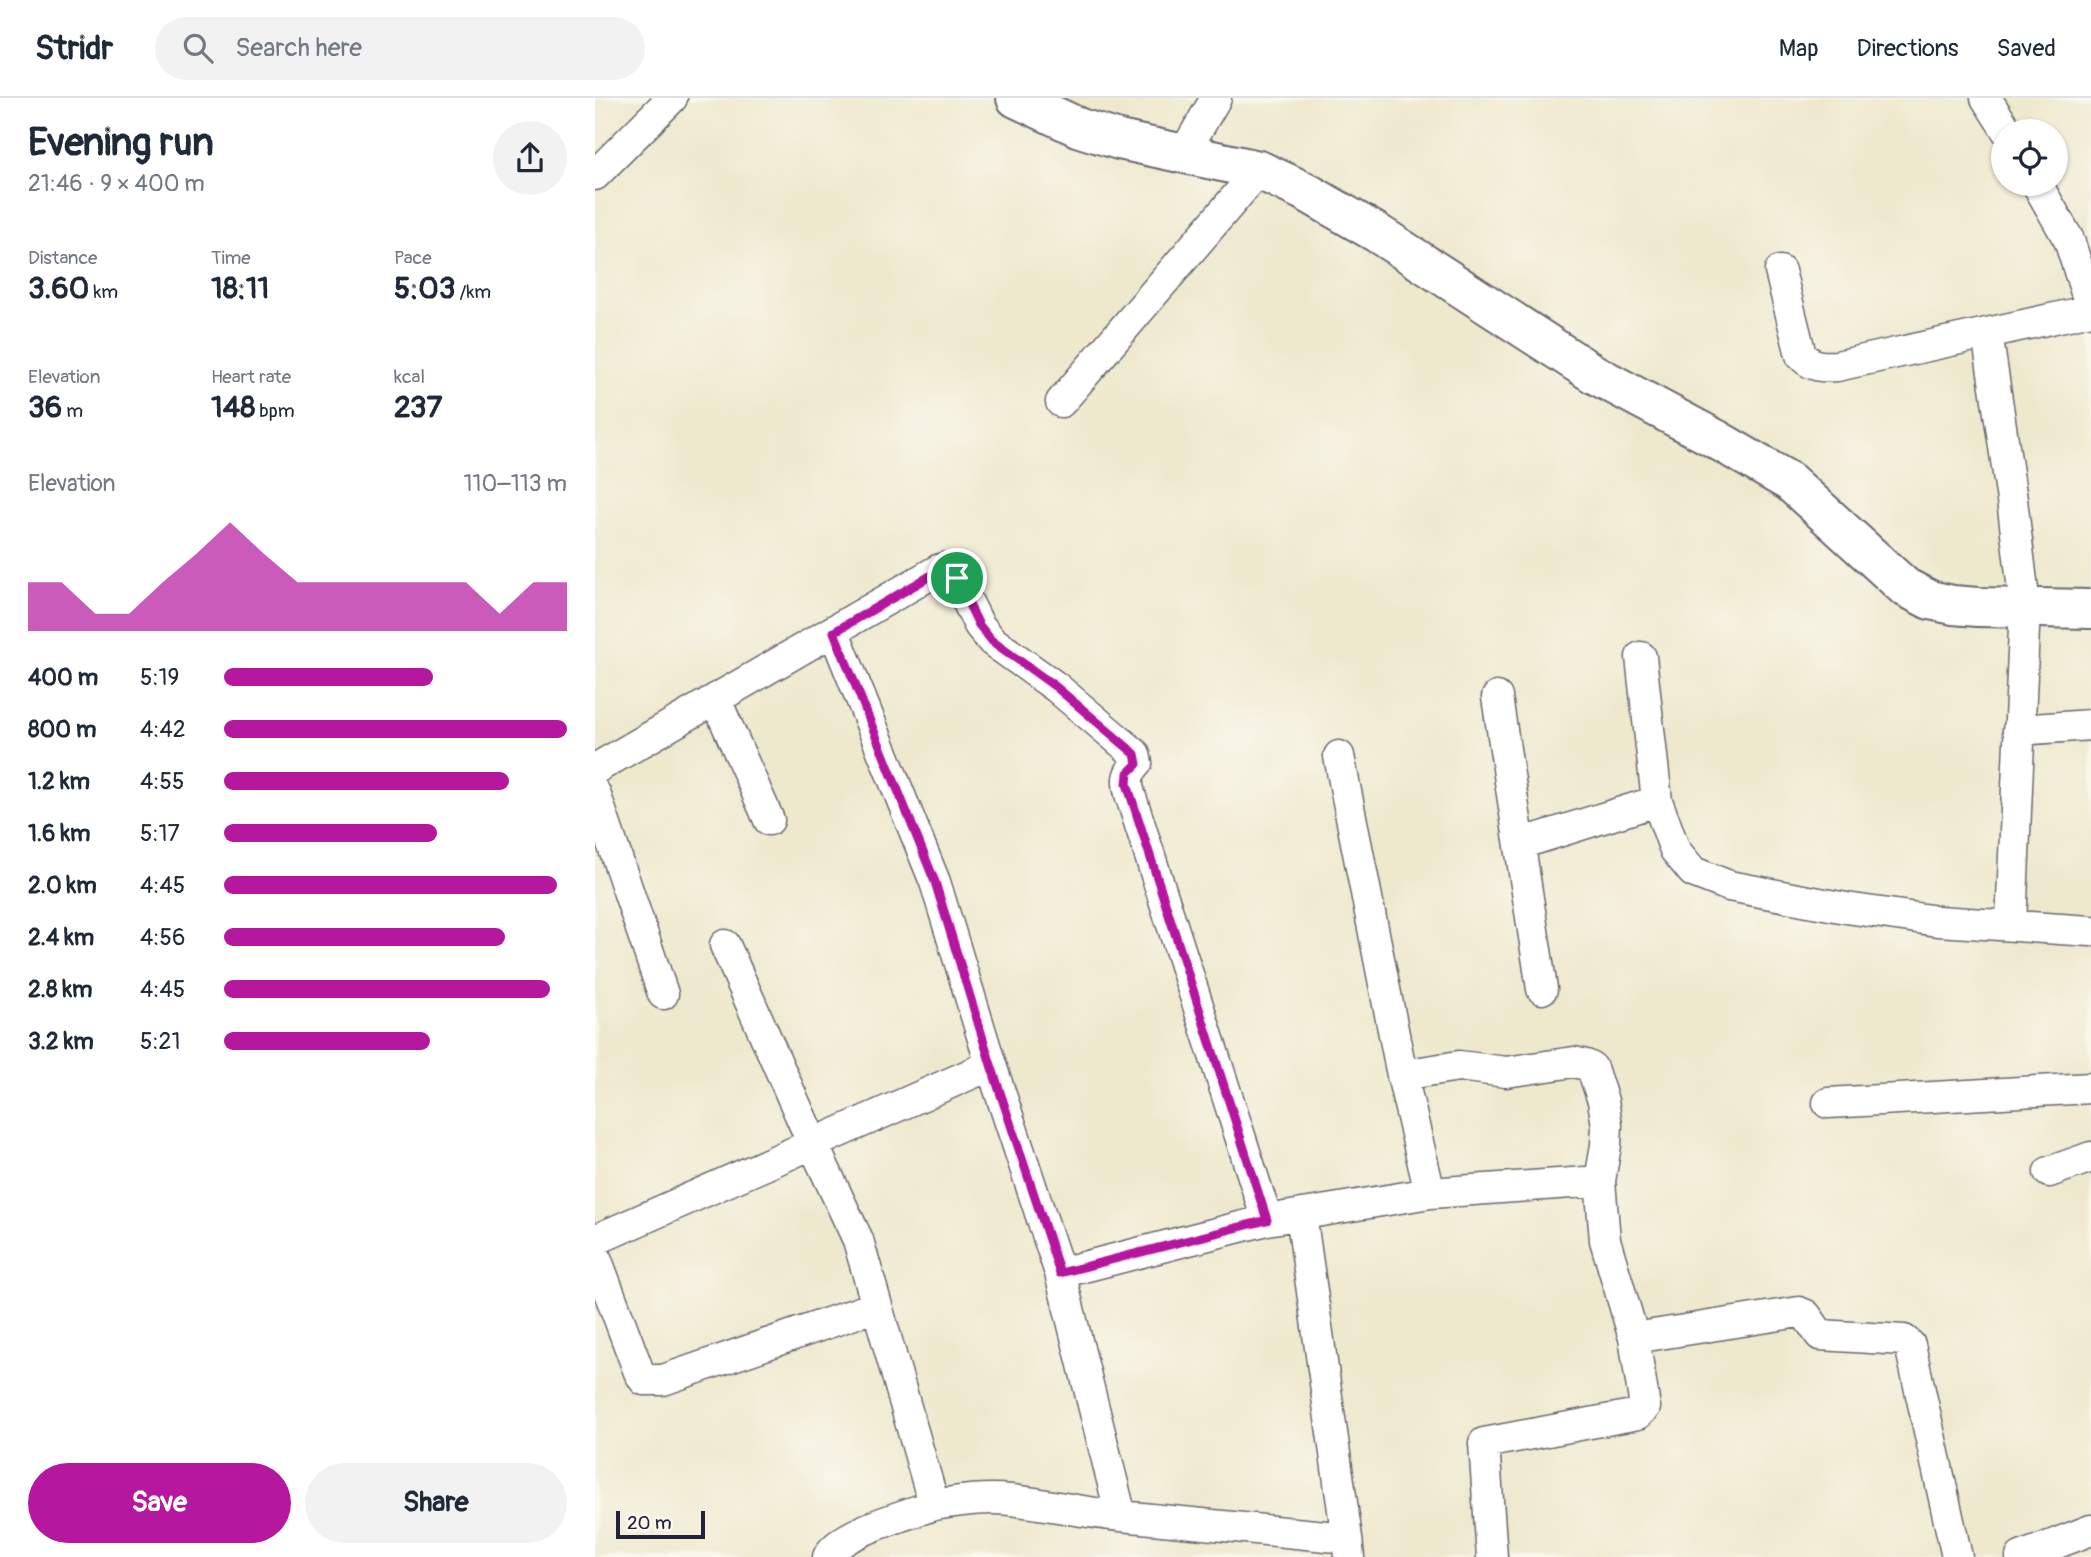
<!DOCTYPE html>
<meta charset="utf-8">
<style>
body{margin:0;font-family:Pangolin,sans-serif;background:#f2f2f3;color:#1f2937;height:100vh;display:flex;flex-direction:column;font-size:26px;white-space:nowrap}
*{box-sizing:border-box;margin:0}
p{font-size:23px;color:#747a83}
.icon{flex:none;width:38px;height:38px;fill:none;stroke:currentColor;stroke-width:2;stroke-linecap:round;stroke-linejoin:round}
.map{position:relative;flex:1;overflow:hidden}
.side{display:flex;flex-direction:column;background:#fff;width:595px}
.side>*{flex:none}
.fabs{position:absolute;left:1396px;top:21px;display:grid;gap:14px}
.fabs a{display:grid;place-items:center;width:77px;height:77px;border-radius:50%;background:#fff;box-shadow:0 2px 5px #0004;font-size:35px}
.scale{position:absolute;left:21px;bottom:18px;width:89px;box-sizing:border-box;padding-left:7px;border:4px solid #22223b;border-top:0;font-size:19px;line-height:24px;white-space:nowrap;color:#22223b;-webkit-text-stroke:5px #fbf7ec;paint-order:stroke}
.pin{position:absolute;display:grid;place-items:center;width:60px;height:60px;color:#fff;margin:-30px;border:4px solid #fff;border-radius:50%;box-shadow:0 2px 7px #0007}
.round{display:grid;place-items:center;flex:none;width:74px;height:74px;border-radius:37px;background:#f2f2f3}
.headline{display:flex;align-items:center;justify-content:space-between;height:119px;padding:0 28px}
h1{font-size:38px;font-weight:700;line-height:52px}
.stats{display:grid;grid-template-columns:repeat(3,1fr);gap:10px;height:119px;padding:7px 28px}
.stats div{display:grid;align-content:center}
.stats b{font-size:30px;font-weight:700}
.stats small{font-size:19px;font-weight:400}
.stats p{font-size:19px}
.chart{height:196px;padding:14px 28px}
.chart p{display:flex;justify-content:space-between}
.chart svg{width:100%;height:126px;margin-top:7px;fill:#b5179e;opacity:.7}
.action{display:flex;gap:14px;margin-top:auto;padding:14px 28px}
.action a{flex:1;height:80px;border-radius:42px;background:#b5179e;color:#fff;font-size:28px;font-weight:700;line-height:80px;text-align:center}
.action a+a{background:#f2f2f3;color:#1f2937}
ul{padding:0 28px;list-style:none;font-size:23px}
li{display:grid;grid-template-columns:112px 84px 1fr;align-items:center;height:52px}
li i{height:18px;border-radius:9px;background:#b5179e}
header{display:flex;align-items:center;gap:42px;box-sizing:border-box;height:98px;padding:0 35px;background:#fff;border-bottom:2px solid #e0e1e3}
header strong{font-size:33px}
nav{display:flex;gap:38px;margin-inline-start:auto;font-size:24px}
.search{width:490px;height:63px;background:#f2f2f3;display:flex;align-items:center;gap:18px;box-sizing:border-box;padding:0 24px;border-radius:38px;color:#747a83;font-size:26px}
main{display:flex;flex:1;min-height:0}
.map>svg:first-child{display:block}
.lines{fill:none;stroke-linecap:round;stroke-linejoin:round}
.street-casing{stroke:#69676e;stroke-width:33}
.secondary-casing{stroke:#69676e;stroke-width:42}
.street{stroke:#fff;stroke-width:30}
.secondary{stroke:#fff;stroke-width:38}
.route-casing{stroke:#fff;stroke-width:14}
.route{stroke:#b5179e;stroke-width:9}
</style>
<header>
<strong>Stridr</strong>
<div class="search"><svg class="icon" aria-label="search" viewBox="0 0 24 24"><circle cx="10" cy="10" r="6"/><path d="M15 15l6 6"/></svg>Search here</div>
<nav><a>Map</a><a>Directions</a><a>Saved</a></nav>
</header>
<main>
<section class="side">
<div class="headline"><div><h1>Evening run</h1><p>21:46 · 9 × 400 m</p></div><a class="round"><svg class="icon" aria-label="share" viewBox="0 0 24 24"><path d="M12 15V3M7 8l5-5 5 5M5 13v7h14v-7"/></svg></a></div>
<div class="stats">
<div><p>Distance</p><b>3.60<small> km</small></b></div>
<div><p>Time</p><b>18:11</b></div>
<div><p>Pace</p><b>5:03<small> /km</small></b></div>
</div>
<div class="stats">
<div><p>Elevation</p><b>36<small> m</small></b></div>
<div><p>Heart rate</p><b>148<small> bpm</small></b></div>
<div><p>kcal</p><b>237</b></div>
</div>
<div class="chart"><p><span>Elevation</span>110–113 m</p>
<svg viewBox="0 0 160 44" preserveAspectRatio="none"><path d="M0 44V27L10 27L20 38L30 38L40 27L50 17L60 6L70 17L80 27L90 27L100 27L110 27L120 27L130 27L140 38L150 27L160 27V44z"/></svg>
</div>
<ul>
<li><b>400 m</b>5:19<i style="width:61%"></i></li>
<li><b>800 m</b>4:42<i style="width:100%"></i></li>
<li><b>1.2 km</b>4:55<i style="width:83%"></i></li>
<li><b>1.6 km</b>5:17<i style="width:62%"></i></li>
<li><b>2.0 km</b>4:45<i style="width:97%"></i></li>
<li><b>2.4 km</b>4:56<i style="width:82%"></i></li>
<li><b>2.8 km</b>4:45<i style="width:95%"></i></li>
<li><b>3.2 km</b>5:21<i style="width:60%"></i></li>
</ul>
<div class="action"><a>Save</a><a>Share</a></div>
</section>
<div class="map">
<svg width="1496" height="1459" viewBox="0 0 1496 1459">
<rect width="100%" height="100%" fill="#fbf7ec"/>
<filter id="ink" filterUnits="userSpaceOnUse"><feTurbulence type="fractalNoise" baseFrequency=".0143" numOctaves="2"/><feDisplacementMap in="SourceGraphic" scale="14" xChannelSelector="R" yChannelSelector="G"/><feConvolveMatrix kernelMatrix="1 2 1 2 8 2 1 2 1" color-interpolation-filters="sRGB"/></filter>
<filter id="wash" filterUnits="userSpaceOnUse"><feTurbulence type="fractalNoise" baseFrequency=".00686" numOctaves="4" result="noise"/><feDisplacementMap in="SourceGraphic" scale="28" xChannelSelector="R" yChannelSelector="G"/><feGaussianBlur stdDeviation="1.57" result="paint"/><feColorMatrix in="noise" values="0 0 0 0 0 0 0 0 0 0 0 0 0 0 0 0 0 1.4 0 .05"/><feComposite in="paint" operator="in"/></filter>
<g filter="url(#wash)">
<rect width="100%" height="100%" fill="#eee8cd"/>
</g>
<g filter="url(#ink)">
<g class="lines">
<defs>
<path id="street" d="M 1391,0 L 1412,33
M 589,55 L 621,0
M 0,77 L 77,0
M 1442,86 L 1474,142 L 1496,210
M 1185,173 L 1206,257 C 1217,269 1227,269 1242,268 L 1496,212
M 1392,235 L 1417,402 L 1430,508 L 1416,826
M 466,304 L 664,72
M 239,534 L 340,784 L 396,967 L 465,1175 L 526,1418 L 752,1440 L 754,1459
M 1046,559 L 1062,703 L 1080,752 L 1098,774 L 1134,788 L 1251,810 L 1343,823 L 1496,833
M 902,599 L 947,891
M 121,602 L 174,722
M 1423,632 L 1496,627
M 744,658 L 807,977 L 835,1095
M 0,671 L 343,472 L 349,470 L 357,472 L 384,527 L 397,543 L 461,589 L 540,656 L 542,665 C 532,676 531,682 535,696 L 672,1122
M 0,695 L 68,896
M 925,746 L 1062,703
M 130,847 L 217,1044 L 263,1142 L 282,1208
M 1233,1005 L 1496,990
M 1454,1074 L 1496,1059
M 706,1116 L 752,1440
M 0,1142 L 396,967
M 0,1157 L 44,1274 L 49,1282 L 68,1282 L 282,1208 L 339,1407 C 365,1403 390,1399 416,1402 C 453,1406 489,1415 526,1418
M 465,1175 L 672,1122 L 835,1095 L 1005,1083 L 1011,1047 L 1012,1027 L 1008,1003 L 997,970 L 991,967 L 979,964 L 911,974 L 864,968 L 807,977
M 1039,1240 L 1204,1214 L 1211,1217 L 1225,1237 L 1309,1242 L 1315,1247 L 1362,1459
M 233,1459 C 243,1435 314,1416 339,1407
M 897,1459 L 889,1345 L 1043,1316 L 1050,1309 L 1039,1240 L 1010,1142 L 1005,1083
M 1426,1459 L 1496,1432"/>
<path id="secondary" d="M 421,0 L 485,30 L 524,42 L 664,72 L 711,94 L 782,135 L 999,276 L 1119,340 L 1195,384 L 1310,489 L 1335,502 L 1358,507 L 1383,509 L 1496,511"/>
</defs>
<!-- street casing -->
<use href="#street" class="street-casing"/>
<!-- secondary casing -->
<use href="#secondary" class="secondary-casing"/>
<!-- street -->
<use href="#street" class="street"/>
<!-- secondary -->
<use href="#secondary" class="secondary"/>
</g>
</g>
<g class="lines" filter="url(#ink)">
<defs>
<path id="route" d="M 349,470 L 357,472 L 384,527 L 397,543 L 461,589 L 540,656 L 542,666 L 533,675 L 532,686 L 672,1122 L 465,1175 L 396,967 L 340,784 L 239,534 Z"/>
</defs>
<!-- route casing -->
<use href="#route" class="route-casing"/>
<!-- route -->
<use href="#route" class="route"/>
</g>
</svg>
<div class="fabs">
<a><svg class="icon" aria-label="locate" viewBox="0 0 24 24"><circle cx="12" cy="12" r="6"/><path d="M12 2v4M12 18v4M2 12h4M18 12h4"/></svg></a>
</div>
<div class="scale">20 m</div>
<div class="pin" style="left:362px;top:480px;background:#1e9e55"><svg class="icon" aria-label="arrive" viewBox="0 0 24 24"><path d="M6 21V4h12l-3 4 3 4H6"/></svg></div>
</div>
</main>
